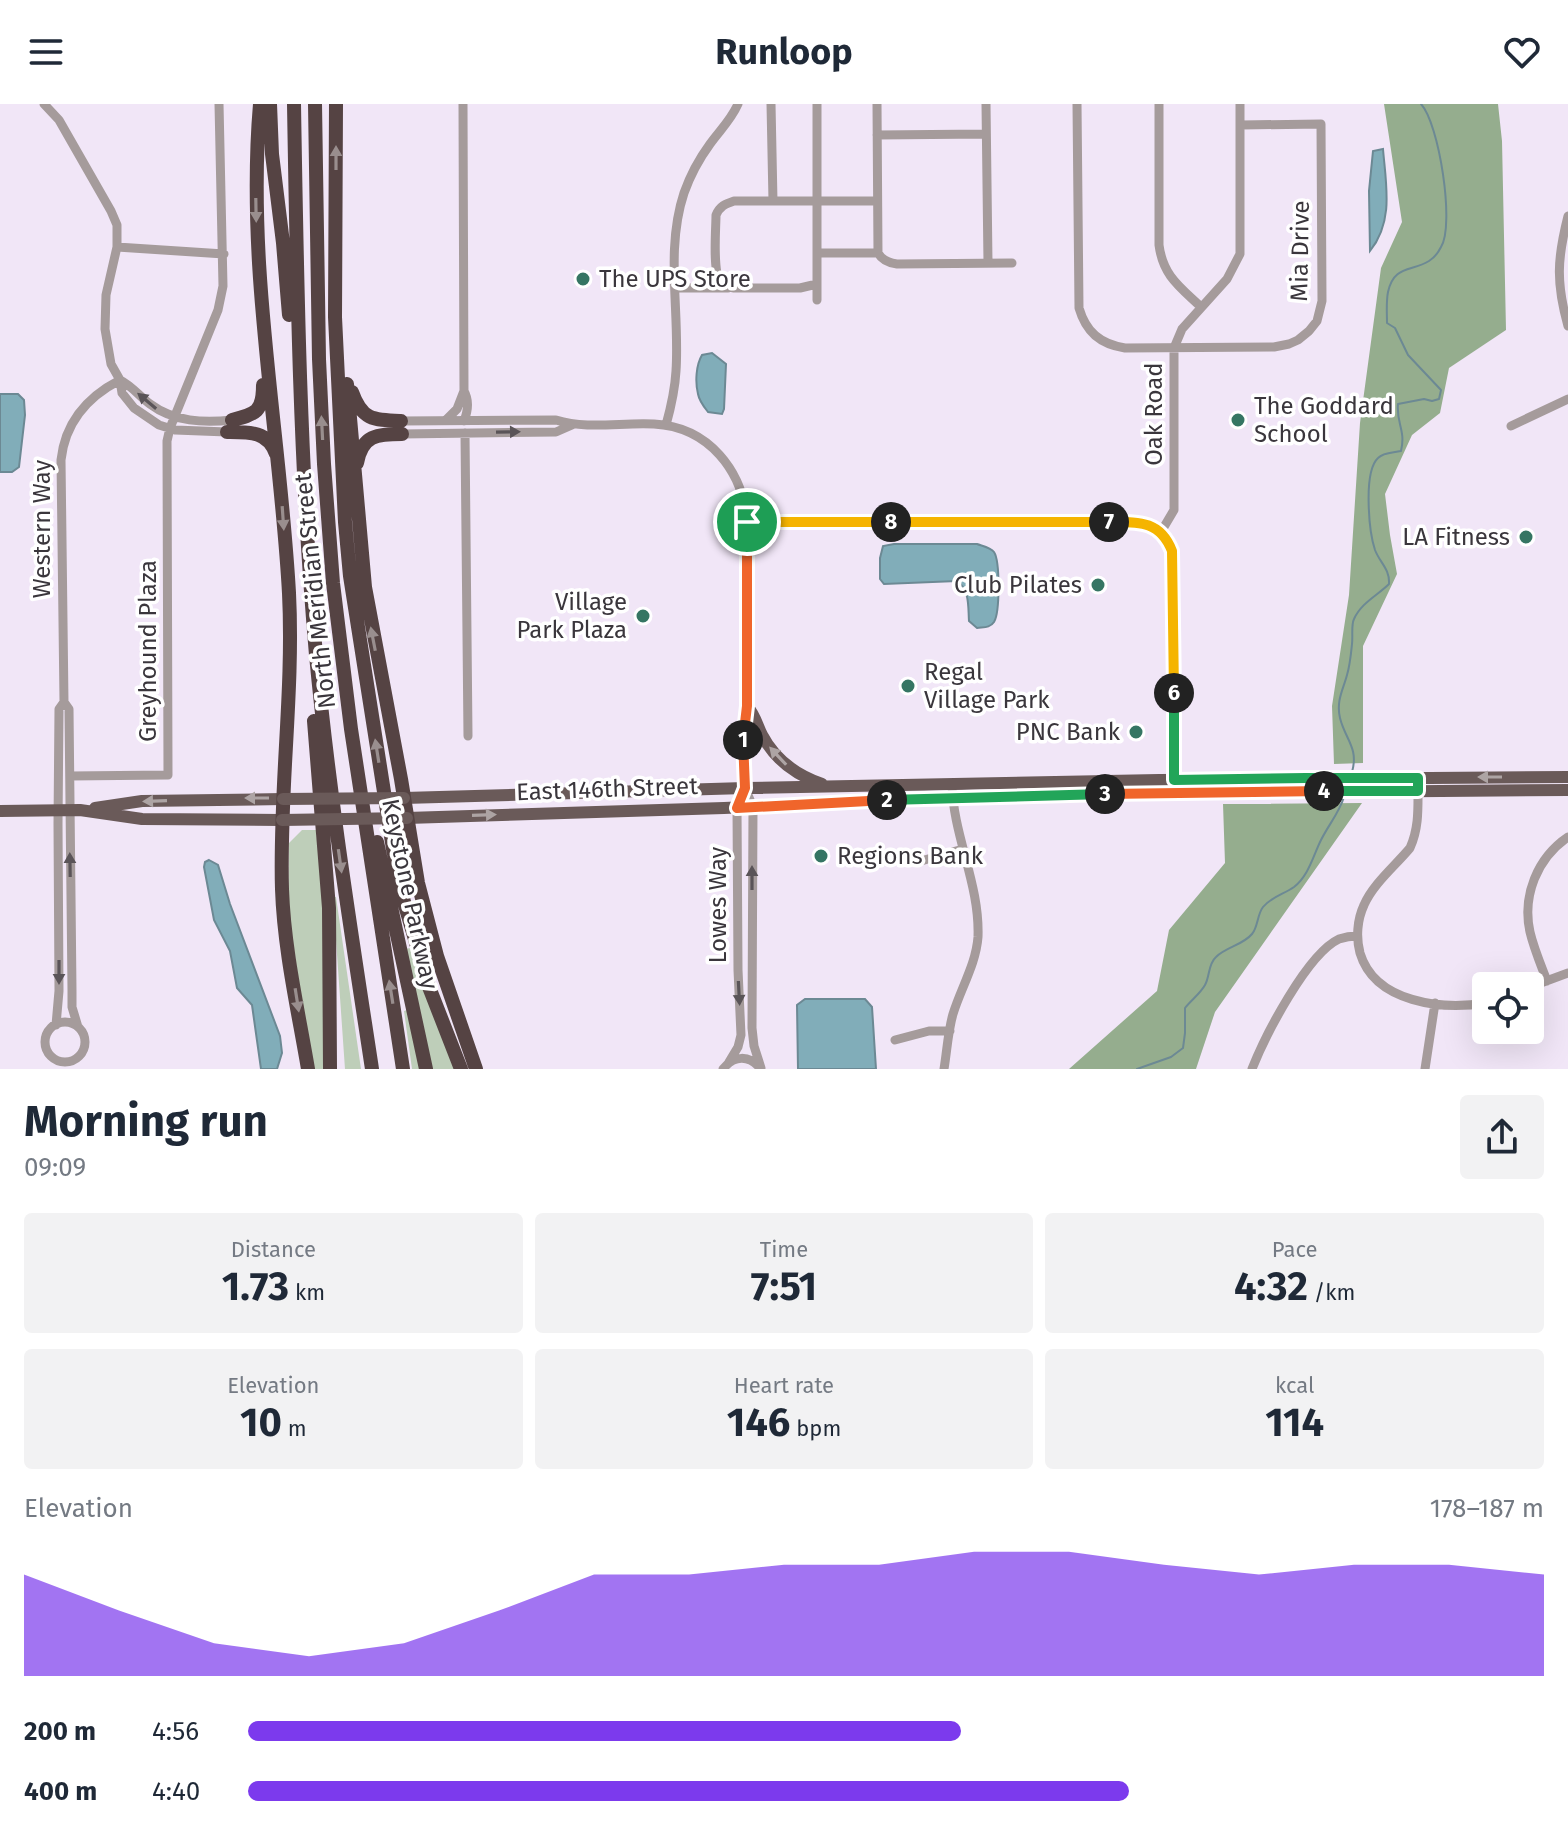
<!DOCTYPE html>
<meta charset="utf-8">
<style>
body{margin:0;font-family:"Fira Sans",sans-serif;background:#f2f2f3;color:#1f2937;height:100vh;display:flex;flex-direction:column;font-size:30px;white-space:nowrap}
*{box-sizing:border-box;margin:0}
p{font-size:26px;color:#747a83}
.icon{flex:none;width:44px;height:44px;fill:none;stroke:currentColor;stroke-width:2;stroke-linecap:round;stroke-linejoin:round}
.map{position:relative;height:965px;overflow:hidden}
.sheet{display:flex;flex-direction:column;background:#fff;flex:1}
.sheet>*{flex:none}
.buttons{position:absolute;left:1472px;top:868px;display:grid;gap:16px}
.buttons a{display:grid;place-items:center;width:72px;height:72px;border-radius:8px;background:#fff;box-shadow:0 8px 32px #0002;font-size:40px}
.pin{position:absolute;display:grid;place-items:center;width:68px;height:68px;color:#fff;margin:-34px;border:4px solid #fff;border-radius:50%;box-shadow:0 2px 8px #0007}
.km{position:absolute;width:40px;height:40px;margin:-20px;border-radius:50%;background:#222;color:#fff;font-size:22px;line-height:40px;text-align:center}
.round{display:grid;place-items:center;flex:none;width:84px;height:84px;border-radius:8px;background:#f2f2f3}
.overview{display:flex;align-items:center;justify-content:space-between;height:136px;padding:0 24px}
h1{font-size:44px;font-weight:700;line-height:60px}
.stats{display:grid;grid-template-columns:repeat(3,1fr);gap:12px;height:136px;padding:8px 24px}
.stats div{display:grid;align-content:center;border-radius:8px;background:#f2f2f3;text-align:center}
.stats b{font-size:40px;font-weight:700}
.stats small{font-size:22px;font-weight:400}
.stats p{font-size:22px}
.chart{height:224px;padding:16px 24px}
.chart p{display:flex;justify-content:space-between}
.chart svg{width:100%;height:144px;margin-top:8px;fill:#7c3aed;opacity:.7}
ul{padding:0 24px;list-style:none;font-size:26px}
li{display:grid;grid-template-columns:128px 96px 1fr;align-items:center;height:60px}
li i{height:20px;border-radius:10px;background:#7c3aed}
header{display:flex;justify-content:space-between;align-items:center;height:104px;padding:0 24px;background:#fff;font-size:36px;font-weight:700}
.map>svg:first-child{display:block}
.green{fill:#beceb9}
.forest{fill:#95ad8e}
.water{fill:#81adb9;stroke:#6c8994;stroke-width:2}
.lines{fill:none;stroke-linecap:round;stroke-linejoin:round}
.stream{stroke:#6c8994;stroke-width:2}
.minor{stroke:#a59b9b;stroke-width:9}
.major{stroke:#6a5a59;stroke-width:12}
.highway{stroke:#554343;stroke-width:14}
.major-bridge{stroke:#6a5a59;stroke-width:12}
.oneway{fill:#998e8e}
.oneway2{fill:#5a5458}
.oneway3{fill:#ada4a4}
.split-1-casing{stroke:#fff;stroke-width:16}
.split-2-casing{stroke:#fff;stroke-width:16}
.split-3-casing{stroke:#fff;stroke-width:16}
.split-4-casing{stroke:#fff;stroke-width:16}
.split-5-casing{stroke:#fff;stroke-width:16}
.split-6-casing{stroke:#fff;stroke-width:16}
.split-7-casing{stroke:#fff;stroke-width:16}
.split-8-casing{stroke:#fff;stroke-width:16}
.split-9-casing{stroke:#fff;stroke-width:16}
.split-1{stroke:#f0652b;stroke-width:10}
.split-2{stroke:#f0652b;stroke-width:10}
.split-3{stroke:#22a559;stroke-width:10}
.split-4{stroke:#f0652b;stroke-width:10}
.split-5{stroke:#22a559;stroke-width:10}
.split-6{stroke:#22a559;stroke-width:10}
.split-7{stroke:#f5b400;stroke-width:10}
.split-8{stroke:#f5b400;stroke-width:10}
.split-9{stroke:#f5b400;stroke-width:10}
.poi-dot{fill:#357563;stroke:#fff;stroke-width:3}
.labels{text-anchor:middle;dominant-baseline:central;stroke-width:7;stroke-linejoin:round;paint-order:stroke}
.street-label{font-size:24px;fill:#3a363c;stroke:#fff}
.poi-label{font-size:24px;fill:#3a363c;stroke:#fff;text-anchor:start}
</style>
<header><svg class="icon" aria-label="menu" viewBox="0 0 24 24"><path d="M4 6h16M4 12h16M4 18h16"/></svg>Runloop<svg class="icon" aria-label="heart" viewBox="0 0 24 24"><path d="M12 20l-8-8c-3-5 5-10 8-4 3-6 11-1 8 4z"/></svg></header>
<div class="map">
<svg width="1568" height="965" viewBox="0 0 1568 965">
<rect width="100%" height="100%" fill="#f1e6f7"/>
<!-- green -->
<path class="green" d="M 302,726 L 316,726 L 323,792 L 324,965 L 312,965 L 288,806 L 289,739 Z
M 333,793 L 336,793 L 361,965 L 345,965 Z
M 410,844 L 456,965 L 431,965 L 405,845 Z
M 407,906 L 420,965 L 412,965 L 404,907 Z"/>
<!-- forest -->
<path class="forest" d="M 1384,0 L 1498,0 L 1502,37 L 1506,226 L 1449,264 L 1440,309 L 1412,331 L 1385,390 L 1390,431 L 1397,470 L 1363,542 L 1363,659 L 1334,660 L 1332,602 L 1349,491 L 1360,319 L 1381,164 L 1402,118 Z
M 1362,699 L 1215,908 L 1196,965 L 1069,965 L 1157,887 L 1169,826 L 1225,759 L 1223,700 Z"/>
<!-- water -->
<path class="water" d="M 1383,45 C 1386,81 1394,117 1370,147 L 1369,87 L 1373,47 Z
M 712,249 L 726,260 L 724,305 L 722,310 L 708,308 C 704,303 699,296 698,290 C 695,278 696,261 702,251 Z
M 0,290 L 18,290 L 24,296 L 25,311 L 19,363 L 12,368 L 0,368 Z
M 894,440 L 977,440 C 982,442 990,443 994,448 C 1000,457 1000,508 994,518 C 990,524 984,523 977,524 L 969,517 C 968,503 970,486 957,477 L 884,480 L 880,475 L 880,454 L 883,442 Z
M 209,756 L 218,761 L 230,800 L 280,932 L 282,949 L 277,965 L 261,965 L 252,901 L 237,884 L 230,847 L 214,816 L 204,763 L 205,758 Z
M 805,895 L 865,895 L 872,903 L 876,965 L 798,965 L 797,901 Z"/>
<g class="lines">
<!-- stream -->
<path class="stream" d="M 1352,668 C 1359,644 1345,635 1340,614 C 1336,597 1343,586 1347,571 C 1350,561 1351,550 1352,540 C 1353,532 1351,521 1354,515 C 1361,499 1378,491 1389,480 C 1390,465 1380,459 1375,446 C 1369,428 1363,368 1378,354 C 1384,348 1393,349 1401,347 C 1406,326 1396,319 1398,300 L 1424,295 L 1432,297 L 1439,295 L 1441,286 L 1408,251 L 1395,224 L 1387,219 C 1387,209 1386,198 1388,188 C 1394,161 1411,168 1429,157 C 1434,154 1439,147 1441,143 C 1455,121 1439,19 1421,0
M 1137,965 L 1171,953 L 1183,944 L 1185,929 L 1185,904 C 1191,896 1200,890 1205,881 C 1210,872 1208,860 1216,853 C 1226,843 1243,841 1252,830 C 1258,823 1257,811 1263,803 C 1271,793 1284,790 1294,783 C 1309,771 1313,752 1321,736 C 1329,720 1339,709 1344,693"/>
<!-- minor -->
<path class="minor" d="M 44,0 L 59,16 L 111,107 L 117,121 L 117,143 L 106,191 L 105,225 L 111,260 L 120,276 L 122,289 L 134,304 L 159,321 L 175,326 L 227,328
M 463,0 L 464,287 C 469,296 468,307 464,317
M 771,0 L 773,97
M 817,0 L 817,180 L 800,184 L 734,184 C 729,183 725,183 721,179 C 712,169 716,125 716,111 C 720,102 725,100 734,97 L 877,97
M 877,0 L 878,149 C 882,156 889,159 897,160 L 1012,159
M 986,0 L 988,159
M 1077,0 L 1079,204 C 1086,228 1100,240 1125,244 L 1274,243 L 1289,240 L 1298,236 L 1309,227 L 1317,217 L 1322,197 L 1321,20 L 1241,21
M 1159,0 L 1159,141 C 1163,172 1180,183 1201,203
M 877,31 L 986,30
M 1568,112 C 1557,155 1556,179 1568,222
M 117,143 L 224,150
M 817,149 L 878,149
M 817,180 L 817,196
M 675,184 L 728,184
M 120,276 C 132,282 139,292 150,300 C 174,318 204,319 232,316
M 446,316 L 457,305 L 464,287
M 401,317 L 556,316 C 588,326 622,318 654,320 C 709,323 743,367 747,418 L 747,602 L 743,635 L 745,684 L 753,703 L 752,924 L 754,942 L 761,964
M 666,321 C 671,303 675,285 676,267 C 680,208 665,146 684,89 C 690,72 699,55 710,40 C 720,26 731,16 738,0
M 1511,322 L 1568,295
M 465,329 L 468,632
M 402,330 L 556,328 L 572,321
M 747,418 L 1135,418 C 1157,421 1171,433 1173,456 L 1174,681
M 1161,428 L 1174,406 L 1174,244 L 1182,225 L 1227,175 L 1240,150 L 1240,0
M 64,598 L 69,605 L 72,886 L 72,903 L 78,923
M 70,672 L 168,671 L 167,337 L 170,324 L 218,206 L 223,182 L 219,0
M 1418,683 C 1418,705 1419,724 1410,744 C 1395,762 1373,780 1364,801 C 1357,816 1356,834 1360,849 C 1375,899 1442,906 1486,899
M 921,757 L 963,745
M 1547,877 C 1541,861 1534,845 1530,828 C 1522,792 1537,754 1568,733
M 1530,883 L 1568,869
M45 938a20 20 0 1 1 40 0a20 20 0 1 1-40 0Z
M 56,921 L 59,887 L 58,720 L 59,605 L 64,598 L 61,356 C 65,319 87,293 120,276
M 895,936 L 929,927 L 950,927
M 729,958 L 738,943 L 741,931 L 738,866 L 737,704 L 745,684
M 723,965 C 734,951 749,951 760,964
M 944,965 C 947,947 948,927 953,910 C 961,884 976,860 978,833 C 980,780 953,732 952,680
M 1252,965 C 1265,932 1307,850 1339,835 C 1345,833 1351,832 1357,832
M 1425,965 L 1435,899"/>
<!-- major -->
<path class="major" d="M 747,602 C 755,611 757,621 762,631 C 775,656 796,671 822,680
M 404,694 L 745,684 L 1159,676 L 1568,673
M 95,704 L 142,697 L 283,695
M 0,707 L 80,706 L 142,715 L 282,716
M 407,714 L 724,704 L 952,694 L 1089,690 L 1568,686"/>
<!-- highway -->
<path class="highway" d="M 260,0 C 246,164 280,326 289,489 C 294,588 279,686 282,785 C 284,845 298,906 308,965
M 270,0 L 272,50 L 283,139 L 289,211
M 294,0 C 297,184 300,367 316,551 C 329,690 351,827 372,965
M 315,0 L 319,255 L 324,360 L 333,479 L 351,625 L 403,965
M 336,0 L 335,213 L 345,418 L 350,472 L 393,745 L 402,791 L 429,883 L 461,965
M 347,280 L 365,483 L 401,675 L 418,779 L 437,852 L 476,965
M 352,288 C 362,316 373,316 401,317
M 232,316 C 256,310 263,308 263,281
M 227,328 C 249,328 268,327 276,350
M 357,359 C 362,331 377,330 402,330
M 314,617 L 329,804 L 330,965
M 377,738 L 426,965"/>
<!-- major-bridge -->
<path class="major-bridge" d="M 283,695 L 404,694
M 282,716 L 407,714"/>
</g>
<!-- one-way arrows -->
<defs><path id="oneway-solid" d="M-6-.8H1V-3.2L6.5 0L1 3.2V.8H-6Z" transform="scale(2)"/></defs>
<g class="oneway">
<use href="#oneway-solid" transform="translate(336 54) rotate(-90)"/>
<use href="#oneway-solid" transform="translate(256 106) rotate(89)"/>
<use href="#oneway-solid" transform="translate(322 324) rotate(-93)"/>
<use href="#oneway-solid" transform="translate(283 414) rotate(86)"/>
<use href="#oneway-solid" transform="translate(373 535) rotate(-101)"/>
<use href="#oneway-solid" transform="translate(377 647) rotate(-99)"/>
<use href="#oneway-solid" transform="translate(340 757) rotate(82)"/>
<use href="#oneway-solid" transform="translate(391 888) rotate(-99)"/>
<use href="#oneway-solid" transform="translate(297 896) rotate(81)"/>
</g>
<g class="oneway2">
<use href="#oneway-solid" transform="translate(147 297) rotate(-140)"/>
<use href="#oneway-solid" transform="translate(508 328) rotate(-1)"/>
<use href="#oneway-solid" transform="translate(70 761) rotate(-91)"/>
<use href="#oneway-solid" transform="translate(752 774) rotate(-90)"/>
<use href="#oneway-solid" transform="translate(59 868) rotate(90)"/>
<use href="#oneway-solid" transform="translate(739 889) rotate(87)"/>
</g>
<g class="oneway3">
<use href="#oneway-solid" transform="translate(778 652) rotate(-133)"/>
<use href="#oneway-solid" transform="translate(1490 673) rotate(180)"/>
<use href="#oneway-solid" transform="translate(257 694) rotate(-180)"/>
<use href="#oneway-solid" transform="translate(155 697) rotate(178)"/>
<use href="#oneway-solid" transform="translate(484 711) rotate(-2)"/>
</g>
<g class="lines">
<defs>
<path id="split-1" d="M 743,636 L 747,602 L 747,418"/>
<path id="split-2" d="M 743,636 L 745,684 L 737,704 L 887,696"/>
<path id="split-3" d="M 887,696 L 1105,690"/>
<path id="split-4" d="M 1105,690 L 1324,687"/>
<path id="split-5" d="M 1306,674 L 1418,674 L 1418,687 L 1324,687"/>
<path id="split-6" d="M 1174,589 L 1174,676 L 1306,674"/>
<path id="split-7" d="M 1109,418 C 1138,418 1160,416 1172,447 L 1174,589"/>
<path id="split-8" d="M 891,418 L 1109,418"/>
<path id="split-9" d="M 747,418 L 891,418"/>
</defs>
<!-- split-1 casing -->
<use href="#split-1" class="split-1-casing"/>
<!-- split-2 casing -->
<use href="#split-2" class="split-2-casing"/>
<!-- split-3 casing -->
<use href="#split-3" class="split-3-casing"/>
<!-- split-4 casing -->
<use href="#split-4" class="split-4-casing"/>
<!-- split-5 casing -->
<use href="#split-5" class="split-5-casing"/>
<!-- split-6 casing -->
<use href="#split-6" class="split-6-casing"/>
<!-- split-7 casing -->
<use href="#split-7" class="split-7-casing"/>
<!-- split-8 casing -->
<use href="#split-8" class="split-8-casing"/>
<!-- split-9 casing -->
<use href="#split-9" class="split-9-casing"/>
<!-- split-1 -->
<use href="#split-1" class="split-1"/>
<!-- split-2 -->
<use href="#split-2" class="split-2"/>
<!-- split-3 -->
<use href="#split-3" class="split-3"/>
<!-- split-4 -->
<use href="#split-4" class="split-4"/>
<!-- split-5 -->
<use href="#split-5" class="split-5"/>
<!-- split-6 -->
<use href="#split-6" class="split-6"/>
<!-- split-7 -->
<use href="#split-7" class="split-7"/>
<!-- split-8 -->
<use href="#split-8" class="split-8"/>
<!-- split-9 -->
<use href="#split-9" class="split-9"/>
</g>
<!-- markers -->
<g class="poi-dot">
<circle cx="583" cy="175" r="8"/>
<circle cx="1238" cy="316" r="8"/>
<circle cx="1526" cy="433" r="8"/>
<circle cx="1098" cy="481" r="8"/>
<circle cx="643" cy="512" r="8"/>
<circle cx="908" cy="582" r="8"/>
<circle cx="1136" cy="628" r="8"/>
<circle cx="821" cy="752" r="8"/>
</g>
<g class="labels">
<!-- street labels -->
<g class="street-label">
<text transform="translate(1300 147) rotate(-89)">Mia Drive</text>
<text transform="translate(1154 310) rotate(-90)">Oak Road</text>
<text transform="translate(42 425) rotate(-90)">Western Way</text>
<text transform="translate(315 487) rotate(-96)">North Meridian Street</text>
<text transform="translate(148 547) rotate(-90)">Greyhound Plaza</text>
<text transform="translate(607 685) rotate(-2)">East 146th Street</text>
<text transform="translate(410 790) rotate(78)">Keystone Parkway</text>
<text transform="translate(718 801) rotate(-90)">Lowes Way</text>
</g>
<!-- poi labels -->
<g class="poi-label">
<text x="599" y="175">The UPS Store</text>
<text x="1254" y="302">The Goddard<tspan x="1254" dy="28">School</tspan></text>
<text x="1510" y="433" text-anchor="end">LA Fitness</text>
<text x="1082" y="481" text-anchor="end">Club Pilates</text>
<text x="627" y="498" text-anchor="end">Village<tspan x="627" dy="28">Park Plaza</tspan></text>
<text x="924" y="568">Regal<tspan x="924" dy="28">Village Park</tspan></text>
<text x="1120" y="628" text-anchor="end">PNC Bank</text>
<text x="837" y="752">Regions Bank</text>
</g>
</g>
</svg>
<div class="buttons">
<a><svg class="icon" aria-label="locate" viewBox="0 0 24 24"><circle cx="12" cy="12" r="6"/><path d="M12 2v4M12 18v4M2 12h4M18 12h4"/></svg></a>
</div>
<div class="pin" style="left:747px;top:418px;background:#1e9e55"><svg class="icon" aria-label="arrive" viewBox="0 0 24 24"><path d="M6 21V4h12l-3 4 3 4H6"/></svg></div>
<b class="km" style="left:743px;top:636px">1</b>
<b class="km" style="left:887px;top:696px">2</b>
<b class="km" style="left:1105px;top:690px">3</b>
<b class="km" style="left:1324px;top:687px">4</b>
<b class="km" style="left:1174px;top:589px">6</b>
<b class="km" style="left:1109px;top:418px">7</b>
<b class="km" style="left:891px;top:418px">8</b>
</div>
<section class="sheet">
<div class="overview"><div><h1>Morning run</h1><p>09:09</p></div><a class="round"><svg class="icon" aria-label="share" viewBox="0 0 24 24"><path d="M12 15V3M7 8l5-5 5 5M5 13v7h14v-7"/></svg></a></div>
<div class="stats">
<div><p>Distance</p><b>1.73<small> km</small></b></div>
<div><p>Time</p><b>7:51</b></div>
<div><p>Pace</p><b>4:32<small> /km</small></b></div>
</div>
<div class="stats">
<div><p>Elevation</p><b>10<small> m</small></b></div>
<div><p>Heart rate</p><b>146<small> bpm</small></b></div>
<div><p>kcal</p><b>114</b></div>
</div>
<div class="chart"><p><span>Elevation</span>178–187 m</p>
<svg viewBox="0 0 160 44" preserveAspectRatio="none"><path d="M0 44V13L10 24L20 34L30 38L40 34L50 24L60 13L70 13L80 10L90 10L100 6L110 6L120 10L130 13L140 10L150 10L160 13V44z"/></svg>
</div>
<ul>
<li><b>200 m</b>4:56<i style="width:55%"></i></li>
<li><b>400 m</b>4:40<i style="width:68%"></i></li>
</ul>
</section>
